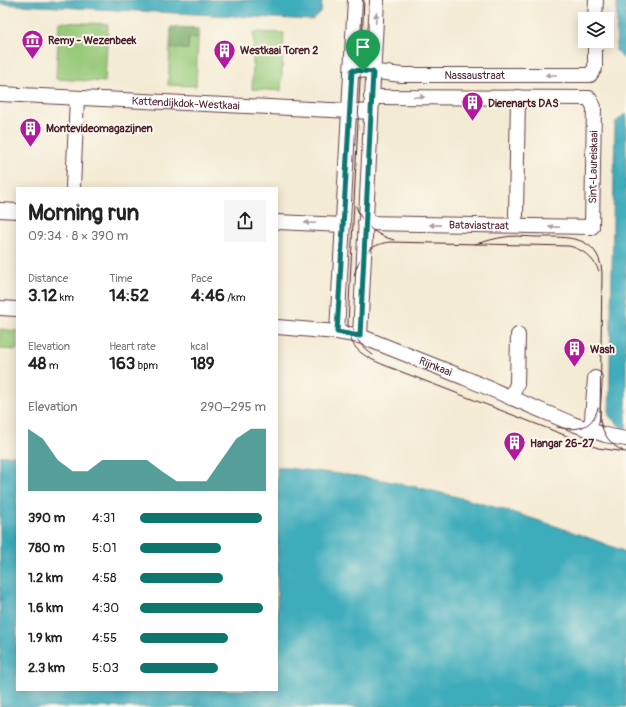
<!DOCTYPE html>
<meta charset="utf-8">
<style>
body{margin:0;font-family:Pangolin,sans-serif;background:#f6f6f6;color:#222;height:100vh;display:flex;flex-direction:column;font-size:15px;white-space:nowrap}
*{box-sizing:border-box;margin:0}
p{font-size:13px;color:#767676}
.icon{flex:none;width:22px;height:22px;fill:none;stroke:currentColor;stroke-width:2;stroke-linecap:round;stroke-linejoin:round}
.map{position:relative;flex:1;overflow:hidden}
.sheet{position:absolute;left:16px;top:187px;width:262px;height:504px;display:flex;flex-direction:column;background:#fff;border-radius:0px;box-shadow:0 2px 10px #0003}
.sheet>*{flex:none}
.controls{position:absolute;left:578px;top:12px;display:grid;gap:8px}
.controls a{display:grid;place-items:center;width:36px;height:36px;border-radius:0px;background:#fff;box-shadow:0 2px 10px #0003;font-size:20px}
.pin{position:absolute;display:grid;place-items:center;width:34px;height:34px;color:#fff;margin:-41px -17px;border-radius:50% 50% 50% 0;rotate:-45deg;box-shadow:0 0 4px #0007}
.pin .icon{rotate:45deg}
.round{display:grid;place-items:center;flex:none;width:42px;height:42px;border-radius:0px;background:#f6f6f6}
.head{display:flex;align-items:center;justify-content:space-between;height:68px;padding:0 12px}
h1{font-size:22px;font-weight:800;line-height:30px}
.metrics{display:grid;grid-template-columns:repeat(3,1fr);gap:6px;height:68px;padding:4px 12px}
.metrics div{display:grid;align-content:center}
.metrics b{font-size:17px;font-weight:800}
.metrics small{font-size:11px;font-weight:400}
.metrics p{font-size:11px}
.chart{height:112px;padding:8px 12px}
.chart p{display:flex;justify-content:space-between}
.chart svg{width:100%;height:72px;margin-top:4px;fill:#0f766e;opacity:.7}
ul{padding:0 12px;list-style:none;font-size:13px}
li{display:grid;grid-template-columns:64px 48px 1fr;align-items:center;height:30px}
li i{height:10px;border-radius:5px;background:#0f766e}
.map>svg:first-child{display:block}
.green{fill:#97c979;stroke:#707452}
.forest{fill:#79ad69;stroke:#62664a}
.water{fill:#3eacbb;stroke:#446673}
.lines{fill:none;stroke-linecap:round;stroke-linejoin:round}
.minor-casing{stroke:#643e44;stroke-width:16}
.minor{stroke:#fff;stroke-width:14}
.tram{stroke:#4a1f2b;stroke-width:1}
.oneway{fill:#ae9aa0}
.route-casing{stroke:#fff;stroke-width:8}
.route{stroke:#0f766e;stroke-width:5}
.labels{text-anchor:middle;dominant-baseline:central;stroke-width:4;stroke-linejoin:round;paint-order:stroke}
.poi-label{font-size:11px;font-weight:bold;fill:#4a1f2b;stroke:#fbf7ec;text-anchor:start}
.street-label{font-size:11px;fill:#4a1f2b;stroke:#fbf7ec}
</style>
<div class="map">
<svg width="626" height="707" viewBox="0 0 626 707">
<rect width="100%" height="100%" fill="#fbf7ec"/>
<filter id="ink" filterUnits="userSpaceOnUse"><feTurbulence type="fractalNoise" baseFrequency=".025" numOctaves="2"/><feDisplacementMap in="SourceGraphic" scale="8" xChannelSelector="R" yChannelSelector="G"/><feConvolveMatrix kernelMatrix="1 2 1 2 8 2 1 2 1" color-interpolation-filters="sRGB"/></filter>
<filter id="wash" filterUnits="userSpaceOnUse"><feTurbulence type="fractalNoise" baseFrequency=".012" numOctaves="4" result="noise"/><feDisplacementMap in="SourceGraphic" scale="16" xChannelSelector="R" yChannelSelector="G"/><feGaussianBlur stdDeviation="0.9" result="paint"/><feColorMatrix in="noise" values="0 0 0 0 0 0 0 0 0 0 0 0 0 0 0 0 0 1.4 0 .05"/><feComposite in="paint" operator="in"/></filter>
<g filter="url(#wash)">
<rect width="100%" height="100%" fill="#f4ebd4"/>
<!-- green -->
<path class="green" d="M 59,22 L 108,24 L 105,82 L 56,79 Z
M 254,32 L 284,33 L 281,91 L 252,89 Z
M 189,37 L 198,38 L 196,86 L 168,85 L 170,48 L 188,49 Z
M 0,329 L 17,331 L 17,350 L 0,349 Z"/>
<!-- forest -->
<path class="forest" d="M 171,27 L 199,28 L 198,38 L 189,37 L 188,49 L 170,48 Z"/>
<!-- water -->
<path class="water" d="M 0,0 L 322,0 L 321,12 L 312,20 L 0,4 Z
M 617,0 L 626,0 L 626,61 L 616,51 Z
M 625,114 L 626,114 L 626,429 L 623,429 L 609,416 L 615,123 Z
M 17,455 L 17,690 L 277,690 L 277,467 C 312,471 347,474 382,480 C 465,496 548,521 626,552 L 626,707 L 0,707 L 0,456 Z"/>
</g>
<g filter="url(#ink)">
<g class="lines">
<defs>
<g id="minor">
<path d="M 595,19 L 596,0"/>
<path id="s1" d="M 352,69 L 402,75 L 590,75 L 595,68 L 595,41"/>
<path id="s2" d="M 0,94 L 371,112"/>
<path d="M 73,188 L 77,98"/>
<path d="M 0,210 L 17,211"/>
<path d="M 516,215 L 518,97"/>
<path d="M 277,222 L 343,225"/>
<path id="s3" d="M 365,223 L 592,227 L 594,107 L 589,98 L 371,97"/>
<path d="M 0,308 L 17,309"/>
<path id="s4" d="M 277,327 L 337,332 L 360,336 L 465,378 L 573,424 L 605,435 L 626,439"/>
<path d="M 337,332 L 355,0"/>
<path d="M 360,336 L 377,0"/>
<path d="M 511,398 L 517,384 L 518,335"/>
<path d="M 589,429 L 592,419 L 595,378"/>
</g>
</defs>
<!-- minor casing -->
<use href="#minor" class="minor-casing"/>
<!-- minor -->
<use href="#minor" class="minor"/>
<!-- tram -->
<path class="tram" d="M 364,0 L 348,324 C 349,349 363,356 384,365 L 585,443 L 598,448 L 626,452
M 356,206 C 362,225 375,235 394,240
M 475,244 C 485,242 495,238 505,237 C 515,235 528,237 539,237 C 568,237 598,235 602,272 L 600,421 C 604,435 610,445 623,451
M 354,276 C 358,257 370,244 390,242 L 569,246 C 582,249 593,257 599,271
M 353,329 C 356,340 363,348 373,355
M 557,427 C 575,431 592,430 598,408"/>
</g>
<!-- one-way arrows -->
<defs><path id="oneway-solid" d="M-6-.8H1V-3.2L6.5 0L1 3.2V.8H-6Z"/></defs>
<g class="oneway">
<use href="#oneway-solid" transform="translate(376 18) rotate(-87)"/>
<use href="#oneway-solid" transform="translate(551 75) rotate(-180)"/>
<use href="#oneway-solid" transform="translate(419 97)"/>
<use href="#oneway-solid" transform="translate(310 223) rotate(-178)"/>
<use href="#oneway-solid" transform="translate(435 225) rotate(-179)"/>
<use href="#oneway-solid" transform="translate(554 227) rotate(-179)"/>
</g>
</g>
<g class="lines" filter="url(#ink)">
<defs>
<path id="route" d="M 352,70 L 373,72 L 360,336 L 337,332 Z"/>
</defs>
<!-- route casing -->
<use href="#route" class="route-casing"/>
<!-- route -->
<use href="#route" class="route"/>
</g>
<!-- icons -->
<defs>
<symbol id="museum-pin" viewBox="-11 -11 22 30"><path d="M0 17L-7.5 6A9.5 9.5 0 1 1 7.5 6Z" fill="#b5179e" stroke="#fbf7ec"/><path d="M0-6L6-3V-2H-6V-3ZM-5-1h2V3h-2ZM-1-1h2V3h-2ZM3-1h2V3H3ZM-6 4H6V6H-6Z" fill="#fff"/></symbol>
<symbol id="building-pin" viewBox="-11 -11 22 30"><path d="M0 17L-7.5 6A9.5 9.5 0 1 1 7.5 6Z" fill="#b5179e" stroke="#fbf7ec"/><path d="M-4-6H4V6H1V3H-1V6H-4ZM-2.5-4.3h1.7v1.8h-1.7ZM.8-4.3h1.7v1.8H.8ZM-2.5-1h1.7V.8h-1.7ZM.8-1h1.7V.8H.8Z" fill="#fff"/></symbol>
</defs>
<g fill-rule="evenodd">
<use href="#museum-pin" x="20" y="28" width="25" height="34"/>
<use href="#building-pin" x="212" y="38" width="25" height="34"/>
<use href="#building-pin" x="460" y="90" width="25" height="34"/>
<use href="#building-pin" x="18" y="116" width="25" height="34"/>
<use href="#building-pin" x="562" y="336" width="25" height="34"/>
<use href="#building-pin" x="502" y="430" width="25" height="34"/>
</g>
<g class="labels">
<!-- poi labels -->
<g class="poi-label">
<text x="48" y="40">Remy - Wezenbeek</text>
<text x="240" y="50">Westkaai Toren 2</text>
<text x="488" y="103">Dierenarts DAS</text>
<text x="46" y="128">Montevideomagazijnen</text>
<text x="590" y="349">Wash</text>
<text x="530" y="443">Hangar 26-27</text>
</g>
<!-- street labels -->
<g class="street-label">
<text stroke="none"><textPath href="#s1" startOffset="123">Nassaustraat</textPath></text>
<text stroke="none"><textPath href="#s2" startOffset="186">Kattendijkdok-Westkaai</textPath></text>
<text stroke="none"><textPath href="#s3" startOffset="287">Sint-Laureiskaai</textPath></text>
<text stroke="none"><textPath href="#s3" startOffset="114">Bataviastraat</textPath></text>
<text stroke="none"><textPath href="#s4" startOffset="165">Rijnkaai</textPath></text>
</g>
</g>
</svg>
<div class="controls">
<a><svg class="icon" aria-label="layers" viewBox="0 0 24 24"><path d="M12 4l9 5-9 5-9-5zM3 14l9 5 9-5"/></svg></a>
</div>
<div class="pin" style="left:363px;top:71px;background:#1e9e55"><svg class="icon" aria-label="arrive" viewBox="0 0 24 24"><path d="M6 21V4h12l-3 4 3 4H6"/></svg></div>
<section class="sheet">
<div class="head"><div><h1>Morning run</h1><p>09:34 · 8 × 390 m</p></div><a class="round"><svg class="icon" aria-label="share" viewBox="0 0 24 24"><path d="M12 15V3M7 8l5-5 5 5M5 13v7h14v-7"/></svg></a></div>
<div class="metrics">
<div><p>Distance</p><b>3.12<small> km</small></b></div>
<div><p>Time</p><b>14:52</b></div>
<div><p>Pace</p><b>4:46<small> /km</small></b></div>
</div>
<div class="metrics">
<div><p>Elevation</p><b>48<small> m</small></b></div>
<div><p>Heart rate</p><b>163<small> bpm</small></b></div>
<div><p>kcal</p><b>189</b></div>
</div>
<div class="chart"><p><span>Elevation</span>290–295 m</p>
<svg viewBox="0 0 160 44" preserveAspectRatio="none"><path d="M0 44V6L10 12L20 25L30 32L40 32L50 25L60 25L70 25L80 25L90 32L100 38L110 38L120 38L130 25L140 12L150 6L160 6V44z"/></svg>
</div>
<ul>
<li><b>390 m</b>4:31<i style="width:97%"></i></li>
<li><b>780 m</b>5:01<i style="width:64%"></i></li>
<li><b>1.2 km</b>4:58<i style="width:66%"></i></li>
<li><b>1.6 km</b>4:30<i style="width:98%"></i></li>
<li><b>1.9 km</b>4:55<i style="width:70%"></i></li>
<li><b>2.3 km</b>5:03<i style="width:62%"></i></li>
</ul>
</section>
</div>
